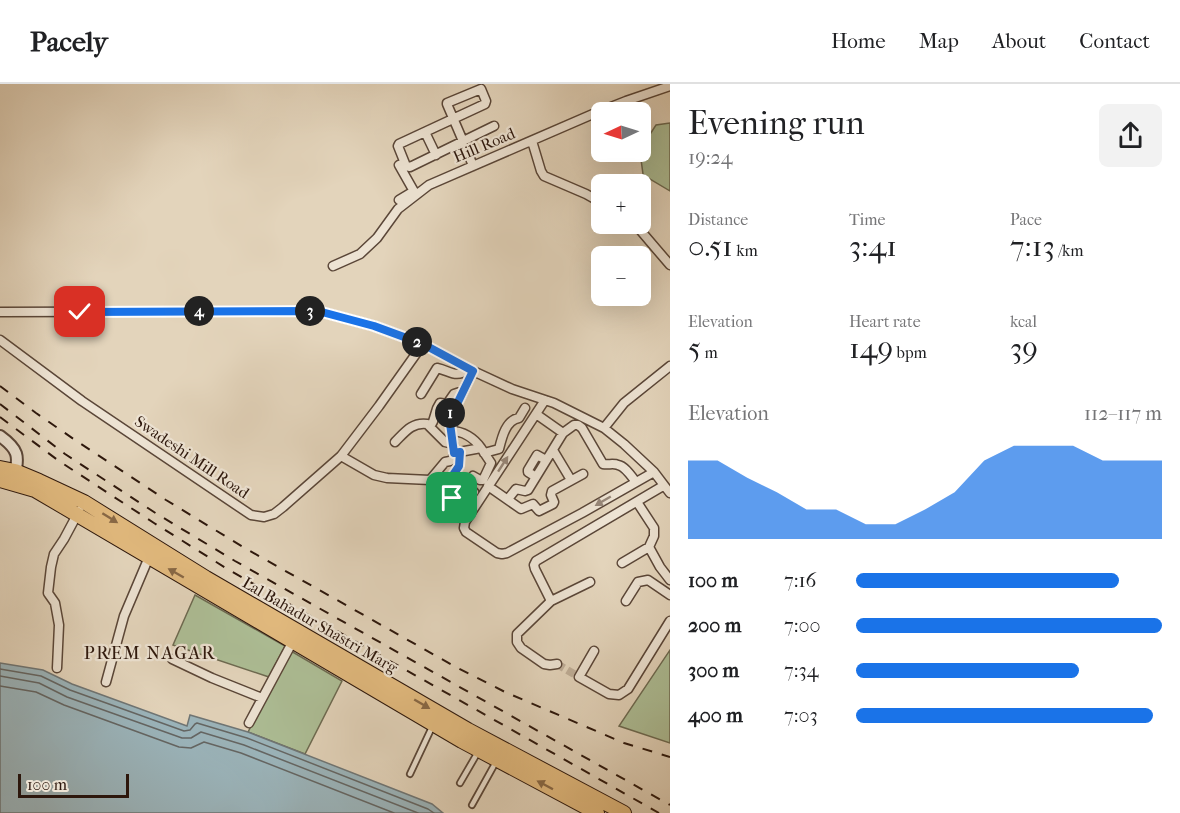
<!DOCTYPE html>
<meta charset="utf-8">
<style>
body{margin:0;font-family:"IM FELL French Canon",serif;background:#f2f2f2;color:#202124;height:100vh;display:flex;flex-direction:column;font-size:22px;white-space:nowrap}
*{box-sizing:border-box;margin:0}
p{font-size:20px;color:#757577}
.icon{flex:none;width:33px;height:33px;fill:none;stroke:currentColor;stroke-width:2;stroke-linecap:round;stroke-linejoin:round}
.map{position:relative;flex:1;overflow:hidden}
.drawer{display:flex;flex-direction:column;background:#fff;width:510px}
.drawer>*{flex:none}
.needle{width:39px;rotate:266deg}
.controls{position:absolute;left:591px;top:18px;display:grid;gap:12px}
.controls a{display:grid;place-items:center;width:60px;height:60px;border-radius:9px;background:#fff;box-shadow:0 6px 24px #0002;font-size:30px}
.scale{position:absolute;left:18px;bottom:15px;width:111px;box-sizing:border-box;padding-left:6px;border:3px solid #2d170c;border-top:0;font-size:16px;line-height:21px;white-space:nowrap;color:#2d170c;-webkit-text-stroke:4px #ede3d3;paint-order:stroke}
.pin{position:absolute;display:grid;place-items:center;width:51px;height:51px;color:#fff;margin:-26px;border-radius:12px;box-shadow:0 3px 9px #0006}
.km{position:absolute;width:30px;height:30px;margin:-15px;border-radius:50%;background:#222;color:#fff;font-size:16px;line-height:30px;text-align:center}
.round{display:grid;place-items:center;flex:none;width:63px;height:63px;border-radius:9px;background:#f2f2f2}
.summary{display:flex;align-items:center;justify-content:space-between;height:102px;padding:0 18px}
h1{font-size:33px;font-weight:600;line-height:45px}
.figures{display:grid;grid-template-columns:repeat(3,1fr);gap:9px;height:102px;padding:6px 18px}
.figures div{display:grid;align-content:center}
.figures b{font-size:30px;font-weight:600}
.figures small{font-size:16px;font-weight:400}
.figures p{font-size:16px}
.chart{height:168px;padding:12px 18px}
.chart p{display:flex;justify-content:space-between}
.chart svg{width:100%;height:108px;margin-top:6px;fill:#1a73e8;opacity:.7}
ul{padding:0 18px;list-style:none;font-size:20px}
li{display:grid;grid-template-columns:96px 72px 1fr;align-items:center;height:45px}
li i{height:15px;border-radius:8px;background:#1a73e8}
header{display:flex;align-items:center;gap:36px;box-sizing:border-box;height:84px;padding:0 30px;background:#fff;border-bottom:2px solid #e0e0e0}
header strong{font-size:28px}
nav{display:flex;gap:33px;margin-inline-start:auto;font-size:21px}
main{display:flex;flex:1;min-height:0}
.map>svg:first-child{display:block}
.green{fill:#adbe96;stroke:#6d6a51;stroke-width:1.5}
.water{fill:#9bb5bc;stroke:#6f7676;stroke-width:1.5}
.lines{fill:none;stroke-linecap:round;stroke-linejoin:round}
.shore{stroke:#646664;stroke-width:1.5}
.minor-tunnel{stroke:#bfae98;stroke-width:8;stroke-dasharray:8 4;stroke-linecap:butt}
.service-casing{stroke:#5a4638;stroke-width:8}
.minor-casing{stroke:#5a4638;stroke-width:11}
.tertiary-casing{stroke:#5a4638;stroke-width:14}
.primary-casing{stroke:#2d170c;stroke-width:16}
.service{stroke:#ede3d3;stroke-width:4.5}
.minor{stroke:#ede3d3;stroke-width:8}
.tertiary{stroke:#ede3d3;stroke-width:10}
.primary{stroke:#e2ba7e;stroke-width:14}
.rail{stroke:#2d170c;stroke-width:2;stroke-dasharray:10 10;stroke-linecap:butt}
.oneway{fill:#978779}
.oneway2{fill:#886845}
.route-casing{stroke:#fff;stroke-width:12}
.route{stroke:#1a73e8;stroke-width:8}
.labels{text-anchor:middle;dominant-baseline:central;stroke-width:4.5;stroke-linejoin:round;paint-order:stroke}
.street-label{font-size:16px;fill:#2d170c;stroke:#ede3d3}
.neighbourhood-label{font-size:18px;letter-spacing:1.5px;fill:#2d170c;stroke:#ede3d3}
</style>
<header>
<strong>Pacely</strong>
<nav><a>Home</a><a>Map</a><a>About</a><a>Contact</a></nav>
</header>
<main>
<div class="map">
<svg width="670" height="729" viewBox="0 0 670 729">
<rect width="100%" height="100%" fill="#e3d4bb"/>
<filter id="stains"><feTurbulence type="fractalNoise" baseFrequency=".00333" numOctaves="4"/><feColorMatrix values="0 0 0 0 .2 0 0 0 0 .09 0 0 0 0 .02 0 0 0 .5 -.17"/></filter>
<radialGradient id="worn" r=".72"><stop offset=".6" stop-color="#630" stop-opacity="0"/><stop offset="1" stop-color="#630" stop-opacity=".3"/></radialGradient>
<!-- green -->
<path class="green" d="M 670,39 L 670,107 L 648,94 L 643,90 L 640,68 L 641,64 L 656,41 Z
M 195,511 L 285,562 L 269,593 L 173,561 Z
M 670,566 L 670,659 L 619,642 Z
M 291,567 L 342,597 L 305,670 L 248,648 Z"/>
<!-- water -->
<path class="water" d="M 0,579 L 43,586 L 72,600 L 187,642 L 190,631 L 248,648 L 432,720 L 443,729 L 0,729 Z"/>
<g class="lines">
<!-- shore -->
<path class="shore" d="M 0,585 L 41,592 L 70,606 L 184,647 L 190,646 L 195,640 L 197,639 L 247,654 L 428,725 L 434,729
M 0,592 L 39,599 L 67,613 L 182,654 L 191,654 L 201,648 L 244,661 L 418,729
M 0,602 L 36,608 L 64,621 L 179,663 L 191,664 L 204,658 L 241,669 L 394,729"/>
<!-- minor-tunnel -->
<path class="minor-tunnel" d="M 557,580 L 579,593"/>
<defs>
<path id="service" d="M 410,690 L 433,641
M 460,699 L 478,668
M 472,721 L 497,676"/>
<path id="minor" d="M 425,48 L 436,71
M 532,57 L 541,87 L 544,92 L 586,110 L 602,119
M 399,81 L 416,111
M 473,82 C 465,61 456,41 447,20 L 447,19 L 481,5 L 486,17 L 485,20 L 399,60 L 398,62 L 406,82 L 410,83 L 494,42
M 399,116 L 414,107
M 635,140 L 670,181
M 333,182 L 360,170 L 377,154 L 398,125 L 429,101 L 593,30 L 626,17 L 670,2
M 0,228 L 318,227 L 374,242 L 423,260 L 473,287 L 512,305 L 554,319 L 604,344 L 624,360 L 654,388 L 670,409
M 0,256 L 82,317 L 251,431 L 264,433 L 274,430 L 283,423 L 341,372 L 379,322 L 423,260
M 421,310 L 437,284 C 451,287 455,295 469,285
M 545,316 L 465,438 L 464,444 L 466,448 L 497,469 L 502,470 L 507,469 L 582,429 L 654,388
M 451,321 L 455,322 L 457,320 L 473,287
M 453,322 L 449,332 L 451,347 C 463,347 474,354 481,364
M 536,330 L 563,349 L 574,341 L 578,341 L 582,344 L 603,380 C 608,381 614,379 618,381 C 625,382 632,393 636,398
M 430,343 C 437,333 433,329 440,319 L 447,320 L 454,310 L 463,307
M 604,344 L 624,319 L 670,282
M 553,366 L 571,396
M 484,369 L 499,365 C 502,353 506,336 519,334 L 525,324
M 341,372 L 374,391 L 387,394 L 430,396 L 445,378 L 450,377 L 454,374 L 453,360 L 445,358 L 427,340 C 412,338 405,348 395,358
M 536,393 L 528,388 L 528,386 L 537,371 L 546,376
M 430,396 L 441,397 L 444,414 L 455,415 L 463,422 L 465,421 L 474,408 L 468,403 L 467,400 L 473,392 L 480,396 L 483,396 L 491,379 L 481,364 L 454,369
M 441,397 L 449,397 L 459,382 L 460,368
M 488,402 L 521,425 L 533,420 L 539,427 L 553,420 L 554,418 L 551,411 L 552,407 L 583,390
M 508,415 L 516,405 L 525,407 L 528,406 L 563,349
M 637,418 L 654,444 L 654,452 L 649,463 L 660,483 L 670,496
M 622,479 L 649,463
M 551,517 L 590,498
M 626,517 L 638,498 L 648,496 L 670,511
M 594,567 L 579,593 L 609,610 L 619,611 L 628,605 L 670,537
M 172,575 L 212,594 L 262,614
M 557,580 L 550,581 L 544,580 L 521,564 L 517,558 L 517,550 L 551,517 L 535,485 L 534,481 L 536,477 L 663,402
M 57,584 L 59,541 L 55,519 L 48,509 L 51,483 L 54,470 L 64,455 L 79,427
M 106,598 L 124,532 L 149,473
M 249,639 L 293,557"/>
<path id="tertiary" d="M 0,352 C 18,365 20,372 14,393"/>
<path id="primary" d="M 0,384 L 15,387 L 39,397 L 84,418 L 206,494 L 468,646 L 624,729
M 0,396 L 35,406 L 462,657 L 597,729"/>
</defs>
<!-- service casing -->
<use href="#service" class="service-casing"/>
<!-- minor casing -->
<use href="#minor" class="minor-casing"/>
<!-- tertiary casing -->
<use href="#tertiary" class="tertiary-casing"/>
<!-- primary casing -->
<use href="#primary" class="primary-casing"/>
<!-- service -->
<use href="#service" class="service"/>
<!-- minor -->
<use href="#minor" class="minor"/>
<!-- tertiary -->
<use href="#tertiary" class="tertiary"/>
<!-- primary -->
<use href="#primary" class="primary"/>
<!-- rail -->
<path class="rail" d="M 0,302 L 36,329 L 78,358 L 166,416 L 243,463 L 454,582 L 505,608 L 624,659 L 670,673
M 0,320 L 65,370 L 157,430 L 235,477 L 670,721
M 0,333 L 59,377 L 154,439 L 229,486 L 659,729"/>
</g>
<!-- one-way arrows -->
<defs><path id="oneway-solid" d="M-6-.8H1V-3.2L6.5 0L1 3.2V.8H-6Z" transform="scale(1.5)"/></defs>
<g class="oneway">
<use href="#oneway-solid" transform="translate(503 380) rotate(-57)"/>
<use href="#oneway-solid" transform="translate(603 417) rotate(150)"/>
</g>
<g class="oneway2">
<use href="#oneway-solid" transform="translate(110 434) rotate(32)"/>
<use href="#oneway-solid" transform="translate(176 489) rotate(-150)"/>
<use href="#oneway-solid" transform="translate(422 620) rotate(30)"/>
<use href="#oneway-solid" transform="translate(545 701) rotate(-152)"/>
</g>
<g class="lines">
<defs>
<path id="route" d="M 80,228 L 318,227 L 374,242 L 423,260 L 473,287 L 457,320 L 453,322 L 449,332 L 454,369 L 460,368 L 459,382 L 449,397 L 441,397 L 443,412 L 444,414 L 452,414"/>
</defs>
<!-- route casing -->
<use href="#route" class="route-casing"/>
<!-- route -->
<use href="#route" class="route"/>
</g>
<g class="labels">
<!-- street labels -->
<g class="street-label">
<text transform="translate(484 61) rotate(-23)">Hill Road</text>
<text transform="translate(192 373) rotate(34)">Swadeshi Mill Road</text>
<text transform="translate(320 541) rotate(30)">Lal Bahadur Shastri Marg</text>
</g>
<!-- neighbourhood labels -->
<g class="neighbourhood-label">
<text x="150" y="569">PREM NAGAR</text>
</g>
</g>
<rect width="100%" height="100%" filter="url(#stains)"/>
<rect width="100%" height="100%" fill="url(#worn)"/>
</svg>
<div class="controls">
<a><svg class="needle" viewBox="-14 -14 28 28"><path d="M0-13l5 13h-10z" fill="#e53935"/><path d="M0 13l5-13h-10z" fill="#757577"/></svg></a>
<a>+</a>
<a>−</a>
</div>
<div class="scale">100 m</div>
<div class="pin" style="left:452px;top:414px;background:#1e9e55"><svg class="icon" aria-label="arrive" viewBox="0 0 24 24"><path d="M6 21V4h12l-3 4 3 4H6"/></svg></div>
<div class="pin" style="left:80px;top:228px;background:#d93025"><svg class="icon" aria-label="check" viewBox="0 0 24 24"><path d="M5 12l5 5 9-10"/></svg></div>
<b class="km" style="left:450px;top:329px">1</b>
<b class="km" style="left:417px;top:258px">2</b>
<b class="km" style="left:310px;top:227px">3</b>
<b class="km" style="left:199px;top:227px">4</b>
</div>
<section class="drawer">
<div class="summary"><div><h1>Evening run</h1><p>19:24</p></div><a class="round"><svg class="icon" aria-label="share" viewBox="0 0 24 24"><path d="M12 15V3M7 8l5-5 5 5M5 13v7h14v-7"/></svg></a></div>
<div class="figures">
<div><p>Distance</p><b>0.51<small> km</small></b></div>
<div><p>Time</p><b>3:41</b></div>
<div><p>Pace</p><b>7:13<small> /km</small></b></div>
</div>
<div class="figures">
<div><p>Elevation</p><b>5<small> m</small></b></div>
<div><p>Heart rate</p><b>149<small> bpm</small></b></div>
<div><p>kcal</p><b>39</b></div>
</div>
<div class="chart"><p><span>Elevation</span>112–117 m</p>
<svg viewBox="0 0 160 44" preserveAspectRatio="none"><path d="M0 44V12L10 12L20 19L30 25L40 32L50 32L60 38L70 38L80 32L90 25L100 12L110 6L120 6L130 6L140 12L150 12L160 12V44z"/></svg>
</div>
<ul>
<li><b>100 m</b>7:16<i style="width:86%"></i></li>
<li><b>200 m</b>7:00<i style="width:100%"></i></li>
<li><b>300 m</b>7:34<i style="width:73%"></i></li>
<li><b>400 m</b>7:03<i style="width:97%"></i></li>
</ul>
</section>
</main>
